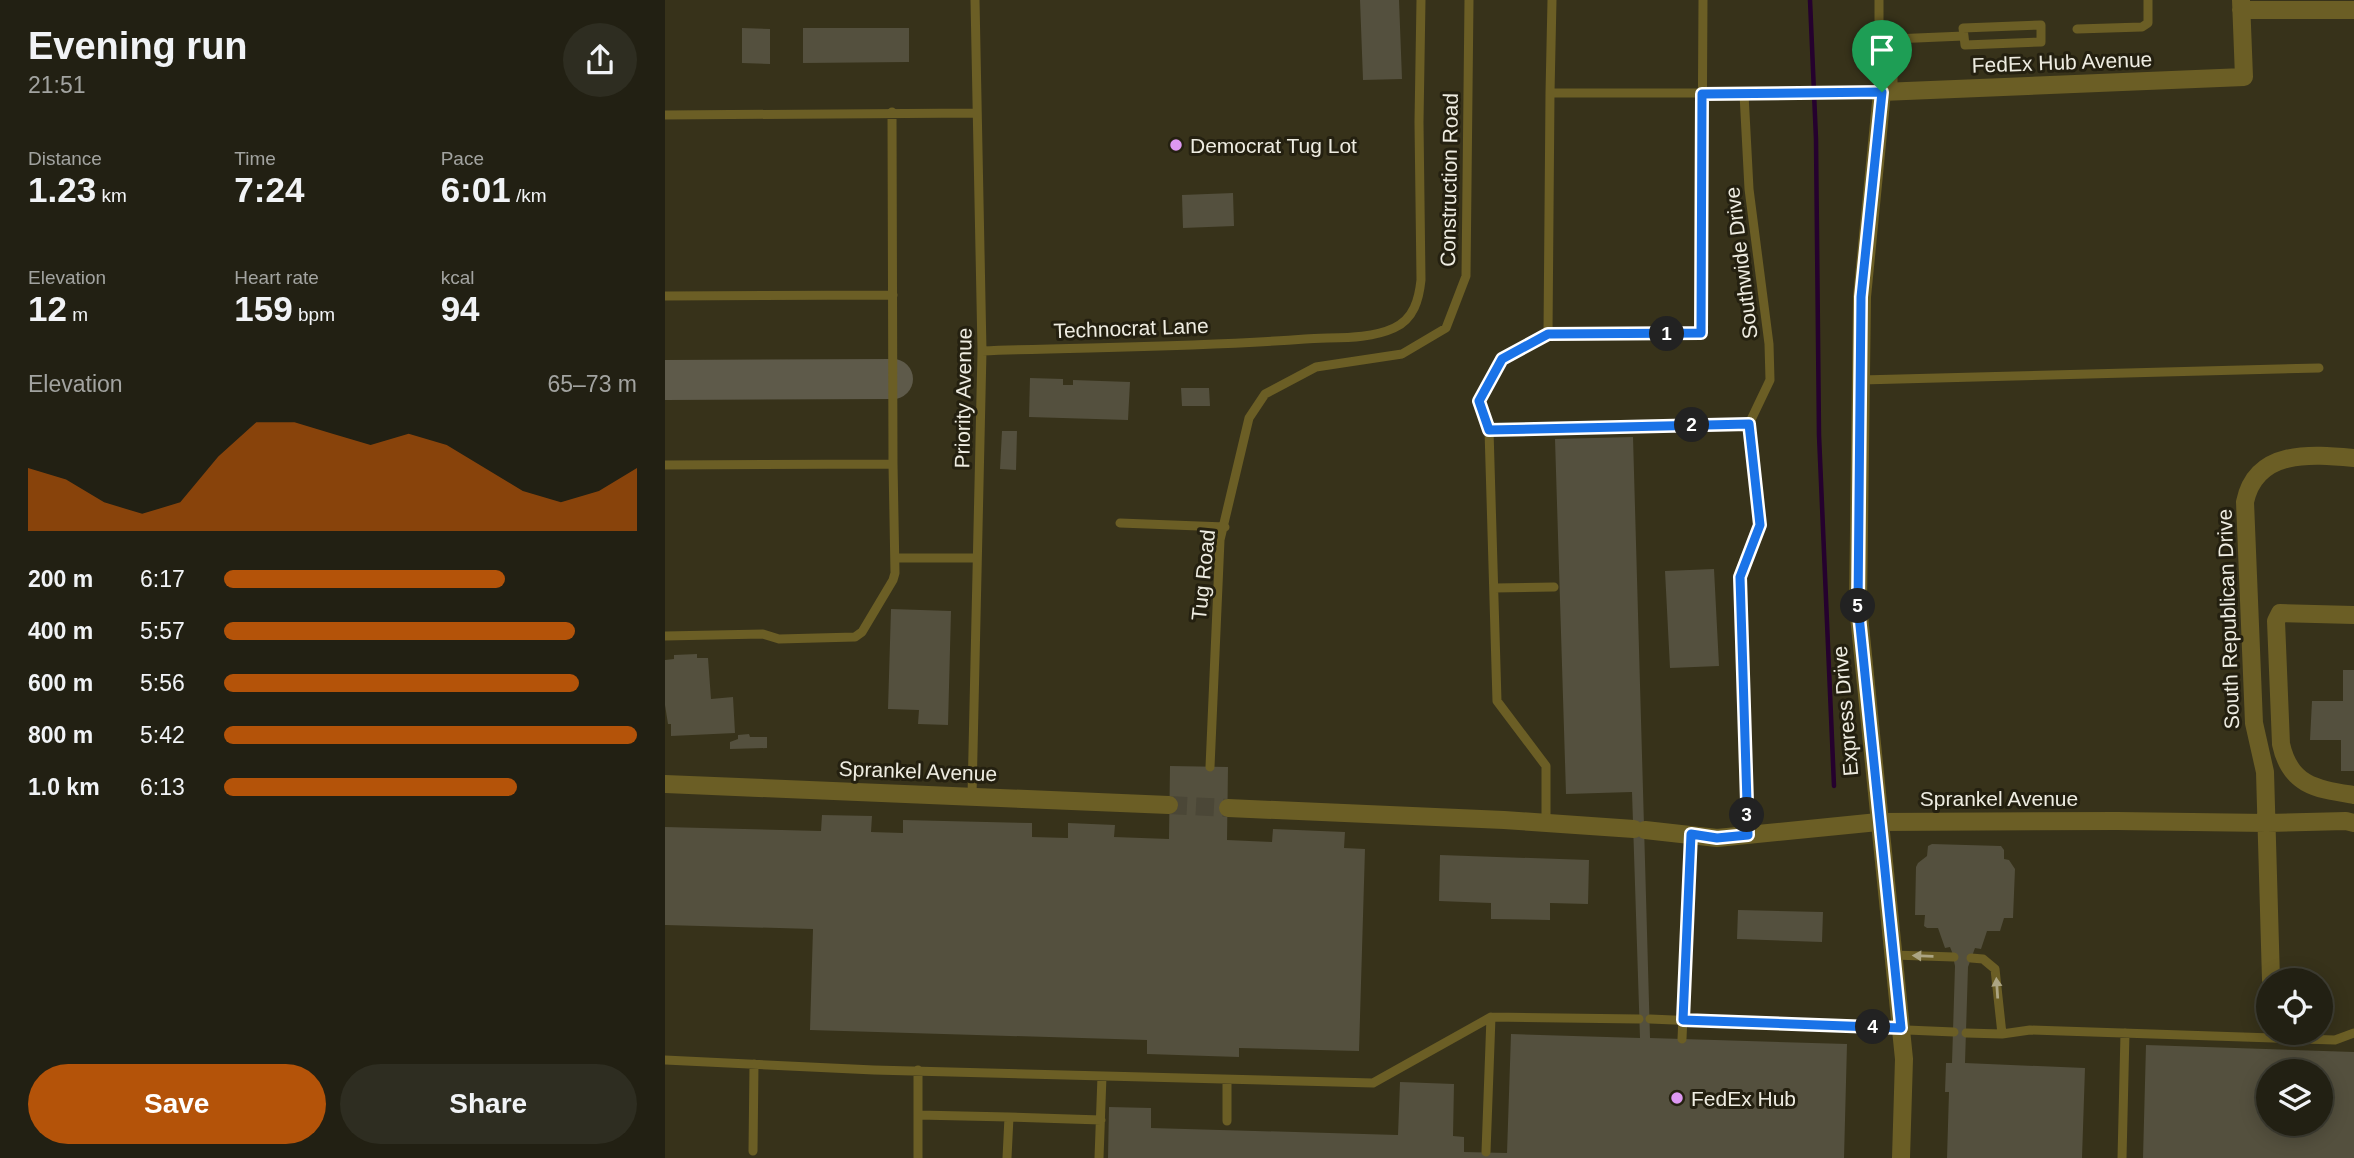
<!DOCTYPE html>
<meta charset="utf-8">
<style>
body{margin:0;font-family:Arial,sans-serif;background:#2e2d21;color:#f1f3f6;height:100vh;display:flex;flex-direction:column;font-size:26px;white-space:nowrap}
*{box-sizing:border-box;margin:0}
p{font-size:23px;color:#a2a3a0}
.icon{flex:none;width:38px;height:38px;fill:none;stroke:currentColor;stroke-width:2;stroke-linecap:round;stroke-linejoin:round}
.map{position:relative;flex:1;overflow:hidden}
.details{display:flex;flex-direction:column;background:#222013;width:665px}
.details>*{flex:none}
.buttons{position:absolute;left:1591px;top:968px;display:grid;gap:14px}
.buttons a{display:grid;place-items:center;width:77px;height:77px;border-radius:50%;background:#222013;box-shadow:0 4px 18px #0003,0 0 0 2px #3f3e33;font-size:35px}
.pin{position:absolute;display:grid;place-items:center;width:60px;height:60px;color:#fff;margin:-72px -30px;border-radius:50% 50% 50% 0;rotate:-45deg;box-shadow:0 0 7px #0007}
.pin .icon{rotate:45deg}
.km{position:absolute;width:35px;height:35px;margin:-18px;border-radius:50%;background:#222;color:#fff;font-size:19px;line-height:35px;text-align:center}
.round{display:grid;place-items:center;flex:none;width:74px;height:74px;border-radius:37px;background:#2e2d21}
.headline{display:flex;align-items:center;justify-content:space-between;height:119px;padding:0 28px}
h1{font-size:38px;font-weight:800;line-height:52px}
.figures{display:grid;grid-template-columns:repeat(3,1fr);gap:10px;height:119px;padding:7px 28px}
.figures div{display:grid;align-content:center}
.figures b{font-size:35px;font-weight:800}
.figures small{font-size:19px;font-weight:400}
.figures p{font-size:19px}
.chart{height:196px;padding:14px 28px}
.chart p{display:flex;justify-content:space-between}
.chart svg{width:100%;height:126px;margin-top:7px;fill:#b45309;opacity:.7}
.action{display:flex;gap:14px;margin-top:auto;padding:14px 28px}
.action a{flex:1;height:80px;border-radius:42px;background:#b45309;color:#fff;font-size:28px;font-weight:800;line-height:80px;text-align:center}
.action a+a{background:#2e2d21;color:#f1f3f6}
ul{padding:0 28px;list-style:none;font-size:23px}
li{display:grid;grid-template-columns:112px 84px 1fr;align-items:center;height:52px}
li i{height:18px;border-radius:9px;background:#b45309}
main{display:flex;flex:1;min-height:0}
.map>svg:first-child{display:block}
.built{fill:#37321a;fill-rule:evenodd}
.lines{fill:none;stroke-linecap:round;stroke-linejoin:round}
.stream{stroke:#25012e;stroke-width:4.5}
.taxiway{stroke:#5e5a4a;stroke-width:40}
.building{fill:#54503e;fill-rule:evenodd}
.street-tunnel{stroke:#4b4737;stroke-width:18;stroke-dasharray:18 9;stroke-linecap:butt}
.lane{stroke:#6b5e25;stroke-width:9}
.street{stroke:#6b5e25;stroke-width:18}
.oneway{fill:#aca583}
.route-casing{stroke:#fff;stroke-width:14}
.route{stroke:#1a73e8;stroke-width:9}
.poi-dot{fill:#de98f2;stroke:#242010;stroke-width:2.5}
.labels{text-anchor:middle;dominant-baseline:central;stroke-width:6;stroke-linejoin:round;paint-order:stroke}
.street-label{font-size:21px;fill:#eeece1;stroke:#242010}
.poi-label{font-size:21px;fill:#eeece1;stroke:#242010;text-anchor:start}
</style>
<main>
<section class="details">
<div class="headline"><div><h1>Evening run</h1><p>21:51</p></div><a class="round"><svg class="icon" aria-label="share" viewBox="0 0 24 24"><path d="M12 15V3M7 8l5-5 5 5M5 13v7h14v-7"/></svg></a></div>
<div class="figures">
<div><p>Distance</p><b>1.23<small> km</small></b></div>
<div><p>Time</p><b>7:24</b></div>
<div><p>Pace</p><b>6:01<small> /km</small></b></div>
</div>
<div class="figures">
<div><p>Elevation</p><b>12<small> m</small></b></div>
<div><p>Heart rate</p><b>159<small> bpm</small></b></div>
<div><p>kcal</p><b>94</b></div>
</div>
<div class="chart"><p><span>Elevation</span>65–73 m</p>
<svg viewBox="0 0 160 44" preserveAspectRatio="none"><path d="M0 44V22L10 26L20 34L30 38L40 34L50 18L60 6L70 6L80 10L90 14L100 10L110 14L120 22L130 30L140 34L150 30L160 22V44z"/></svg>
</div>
<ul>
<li><b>200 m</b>6:17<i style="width:68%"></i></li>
<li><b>400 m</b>5:57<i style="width:85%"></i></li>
<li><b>600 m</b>5:56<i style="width:86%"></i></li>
<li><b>800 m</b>5:42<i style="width:100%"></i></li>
<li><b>1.0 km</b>6:13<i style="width:71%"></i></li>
</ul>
<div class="action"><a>Save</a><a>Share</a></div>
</section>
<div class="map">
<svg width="1689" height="1158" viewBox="0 0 1689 1158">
<rect width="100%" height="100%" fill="#2e2a19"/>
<!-- built -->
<path class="built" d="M 0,0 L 1689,0 L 1689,1158 L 0,1158 ZM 1603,980 L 1656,980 L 1656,1032 L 1603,1032 ZM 1603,1071 L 1656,1071 L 1656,1124 L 1603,1124 Z"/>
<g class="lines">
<!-- stream -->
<path class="stream" d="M 1145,0 L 1151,139 L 1154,435 L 1169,786"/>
<!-- taxiway -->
<path class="taxiway" d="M 0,380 L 228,379"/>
</g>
<!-- building -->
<path class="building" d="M 695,0 L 734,0 L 737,79 L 698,80 Z
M 77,28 L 105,29 L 105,64 L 77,63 Z
M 138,28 L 244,28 L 244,62 L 138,63 Z
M 568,193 L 569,226 L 518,228 L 517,195 Z
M 365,378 L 398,379 L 398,385 L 408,385 L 408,380 L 465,382 L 463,420 L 364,417 Z
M 516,388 L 544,388 L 545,406 L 517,406 Z
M 337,431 L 352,431 L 351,470 L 335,469 Z
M 968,437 L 985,1038 L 1182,1044 L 1179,1158 L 443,1158 L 444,1107 L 486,1108 L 486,1128 L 733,1135 L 735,1082 L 789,1084 L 788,1136 L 799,1137 L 799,1152 L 842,1153 L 846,1034 L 975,1038 L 967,792 L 901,794 L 890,439 Z
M 1049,569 L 1054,666 L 1005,668 L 1000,571 Z
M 226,609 L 286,611 L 283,725 L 253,724 L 254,710 L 223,709 Z
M 32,654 L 32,658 L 43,658 L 46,699 L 68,697 L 70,733 L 6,736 L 6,724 L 3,724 L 0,705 L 0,660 L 9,659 L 9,655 Z
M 1678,670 L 1689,670 L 1689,771 L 1676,771 L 1676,740 L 1645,740 L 1647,701 L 1678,701 Z
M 84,734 L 85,737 L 102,737 L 102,748 L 65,749 L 65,742 L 73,739 L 73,735 Z
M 505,766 L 563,767 L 562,840 L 607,842 L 608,829 L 680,832 L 679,848 L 700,849 L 694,1051 L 574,1048 L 574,1057 L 482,1054 L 482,1040 L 145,1030 L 148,929 L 0,925 L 0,827 L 156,831 L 157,815 L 207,816 L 206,832 L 238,833 L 238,820 L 367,823 L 367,837 L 403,838 L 403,823 L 450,825 L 449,837 L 504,839 Z
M 1267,844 L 1336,846 L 1339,850 L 1339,859 L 1344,860 L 1350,869 L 1348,918 L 1339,918 L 1335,931 L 1322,931 L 1316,949 L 1310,948 L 1303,967 L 1300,1063 L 1420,1068 L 1417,1158 L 1282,1158 L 1284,1092 L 1280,1092 L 1281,1063 L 1287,1063 L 1290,966 L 1287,952 L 1285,947 L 1280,948 L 1273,928 L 1262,928 L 1259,926 L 1260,915 L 1250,915 L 1251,867 L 1253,863 L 1262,856 L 1263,846 Z
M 775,855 L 924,860 L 923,904 L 885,903 L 885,920 L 826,919 L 826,903 L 774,901 Z
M 1073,910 L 1158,912 L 1157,942 L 1072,939 Z
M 1481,1045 L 1689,1052 L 1689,1158 L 1478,1158 ZM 1603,1071 L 1656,1071 L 1656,1124 L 1603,1124 Z"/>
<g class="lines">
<!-- street-tunnel -->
<path class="street-tunnel" d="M 504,805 L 563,808"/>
<!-- lane -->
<path class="lane" d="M 887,0 L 885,93 L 1217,92
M 1214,0 L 1214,39 L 1228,39 L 1228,92
M 1412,29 L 1477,27 L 1483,23 L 1483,0
M 1228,39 L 1299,36 L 1300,45 L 1376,42 L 1376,25 L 1298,28 L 1299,36
M 1079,94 L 1084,189 L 1104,344 L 1105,380 L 1084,424
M 227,112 L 228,464
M 0,115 L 312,113
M 0,296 L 228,295
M 883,334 L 885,93
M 317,351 C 424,347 533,347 640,339 C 669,337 703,340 729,328 C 749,319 754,299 756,280 L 754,122 L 756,0
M 1196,380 L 1654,368
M 824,430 L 814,401 L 837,359 L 883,334 L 1036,333 L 1038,0
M 0,465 L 228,464 L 230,573 L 228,580 L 197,632 L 190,637 L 114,639 L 98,634 L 0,636
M 455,523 L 560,527
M 230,558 L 312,558
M 829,588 L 889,587
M 545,767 L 555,540 L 584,418 L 600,394 L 651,367 L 737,354 L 781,328 L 801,276 L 804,0
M 307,796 L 317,351 L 310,0
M 881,823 L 881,766 L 832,701 L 824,430 L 1084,424 L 1095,525 L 1075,577 L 1083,835
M 1228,955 L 1289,957
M 1306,958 L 1318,959 L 1330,969 L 1337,1034
M 985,1019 L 1289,1032
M 1301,1033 L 1337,1034 L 1365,1030 L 1670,1040 L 1689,1033
M 1017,1039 L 1026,834
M 0,1060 L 209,1070 L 708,1083 L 826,1017 L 974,1019
M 562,1080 L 562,1121
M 253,1115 L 344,1117
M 88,1151 L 89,1064
M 821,1152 L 826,1017
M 253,1158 L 253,1070
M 342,1158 L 344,1117 L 436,1120
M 434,1158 L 437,1076
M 1457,1158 L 1460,1033"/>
<!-- street -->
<path class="street" d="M 1576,10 L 1689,10
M 1689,615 L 1615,613 L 1611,621 L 1616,744 C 1625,786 1652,789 1689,795
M 0,784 L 504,805
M 563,808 L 839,820 L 969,829
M 980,830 L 1052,838 L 1213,822 L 1452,821 L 1602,823 L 1681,821 L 1689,823
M 1606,980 L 1600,772 L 1589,723 L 1580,502 C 1591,449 1646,454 1689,458
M 1236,1158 L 1239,1059 L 1193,606 L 1197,297 L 1217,92 L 1579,77 L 1576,0"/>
</g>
<!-- one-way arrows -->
<defs><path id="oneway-solid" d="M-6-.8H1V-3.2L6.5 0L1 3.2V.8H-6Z" transform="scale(1.75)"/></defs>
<g class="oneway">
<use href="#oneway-solid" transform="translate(1258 956) rotate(-178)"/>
<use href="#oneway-solid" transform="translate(1332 988) rotate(-94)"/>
</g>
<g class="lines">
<defs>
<path id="route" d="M 1217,92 L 1196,297 L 1193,606 L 1236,1028 L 1018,1020 L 1026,834 L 1052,838 L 1083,835 L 1075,577 L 1095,525 L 1084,424 L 824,430 L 814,401 L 837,359 L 883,334 L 1036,333 L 1037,94 Z"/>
</defs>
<!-- route casing -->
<use href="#route" class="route-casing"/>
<!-- route -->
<use href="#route" class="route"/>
</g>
<!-- markers -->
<g class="poi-dot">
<circle cx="511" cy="145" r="7"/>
<circle cx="1012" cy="1098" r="7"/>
</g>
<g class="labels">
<!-- street labels -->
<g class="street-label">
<text transform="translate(1397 62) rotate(-2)">FedEx Hub Avenue</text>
<text transform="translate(784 180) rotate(-89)">Construction Road</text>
<text transform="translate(1076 263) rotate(-97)">Southwide Drive</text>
<text transform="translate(466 328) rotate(-2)">Technocrat Lane</text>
<text transform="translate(298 398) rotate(-89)">Priority Avenue</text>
<text transform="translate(538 575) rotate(-84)">Tug Road</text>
<text transform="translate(1563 619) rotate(-92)">South Republican Drive</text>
<text transform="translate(1180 711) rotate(-95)">Express Drive</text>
<text transform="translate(253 771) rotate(2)">Sprankel Avenue</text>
<text x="1334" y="798">Sprankel Avenue</text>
</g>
<!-- poi labels -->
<g class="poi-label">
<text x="525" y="145">Democrat Tug Lot</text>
<text x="1026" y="1098">FedEx Hub</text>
</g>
</g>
</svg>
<div class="buttons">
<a><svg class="icon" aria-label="locate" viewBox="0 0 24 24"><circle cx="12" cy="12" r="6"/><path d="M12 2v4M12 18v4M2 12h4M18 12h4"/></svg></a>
<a><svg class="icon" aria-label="layers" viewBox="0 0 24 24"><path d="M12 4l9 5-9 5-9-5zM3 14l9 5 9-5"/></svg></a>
</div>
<div class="pin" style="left:1217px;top:92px;background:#1e9e55"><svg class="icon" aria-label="arrive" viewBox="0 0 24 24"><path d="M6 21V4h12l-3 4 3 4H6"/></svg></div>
<b class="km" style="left:1002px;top:334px">1</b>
<b class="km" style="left:1027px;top:425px">2</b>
<b class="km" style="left:1082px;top:815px">3</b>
<b class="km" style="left:1208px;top:1027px">4</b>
<b class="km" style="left:1193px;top:606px">5</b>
</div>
</main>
